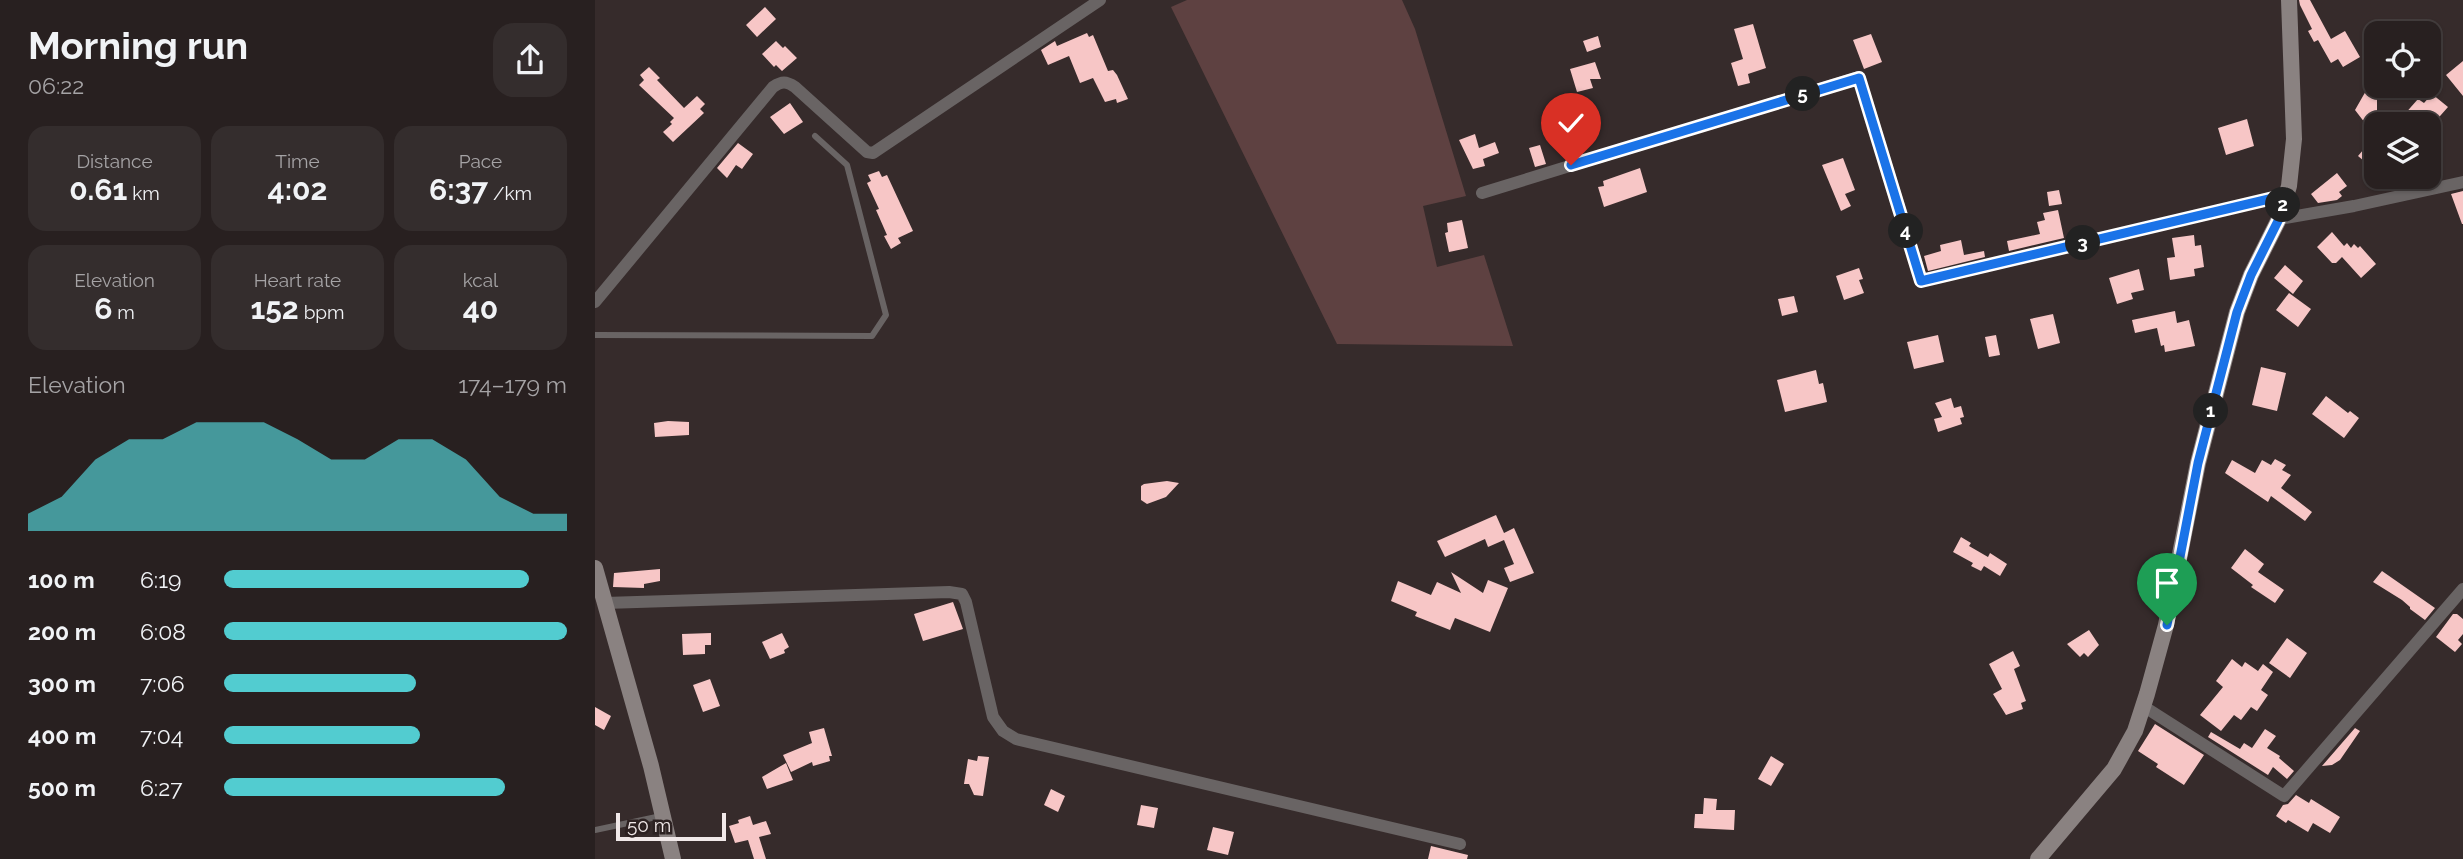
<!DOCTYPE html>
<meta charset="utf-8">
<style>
body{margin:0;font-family:Raleway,sans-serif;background:#342d2d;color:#f1f3f6;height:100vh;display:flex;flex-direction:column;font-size:26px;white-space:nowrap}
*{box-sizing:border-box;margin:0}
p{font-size:23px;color:#a5a3a5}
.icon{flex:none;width:38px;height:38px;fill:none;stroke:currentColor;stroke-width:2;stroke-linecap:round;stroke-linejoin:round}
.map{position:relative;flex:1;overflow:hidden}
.side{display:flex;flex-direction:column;background:#282020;width:595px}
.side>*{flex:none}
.tools{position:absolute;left:1769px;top:21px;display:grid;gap:14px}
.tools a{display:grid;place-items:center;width:77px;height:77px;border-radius:14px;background:#282020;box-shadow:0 2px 5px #0004,0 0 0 2px #443e3e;font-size:35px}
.scale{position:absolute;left:21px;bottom:18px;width:110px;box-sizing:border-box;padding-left:7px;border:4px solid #f1e9e9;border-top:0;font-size:19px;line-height:24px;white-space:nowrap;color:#f1e9e9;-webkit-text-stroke:5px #2c2121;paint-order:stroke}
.pin{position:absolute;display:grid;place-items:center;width:60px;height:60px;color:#fff;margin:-72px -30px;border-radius:50% 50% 50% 0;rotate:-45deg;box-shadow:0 0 7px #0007}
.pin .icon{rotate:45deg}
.km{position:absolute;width:35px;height:35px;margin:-18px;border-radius:50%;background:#222;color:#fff;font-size:19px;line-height:35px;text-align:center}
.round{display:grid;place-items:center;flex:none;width:74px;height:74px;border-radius:21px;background:#342d2d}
.overview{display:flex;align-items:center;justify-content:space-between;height:119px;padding:0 28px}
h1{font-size:38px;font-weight:700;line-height:52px}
.figures{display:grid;grid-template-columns:repeat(3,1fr);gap:10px;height:119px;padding:7px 28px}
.figures div{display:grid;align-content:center;border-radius:18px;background:#342d2d;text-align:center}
.figures b{font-size:30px;font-weight:700}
.figures small{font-size:19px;font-weight:400}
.figures p{font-size:19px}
.chart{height:196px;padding:14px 28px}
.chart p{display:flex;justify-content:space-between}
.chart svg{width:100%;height:126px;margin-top:7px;fill:#52ccd0;opacity:.7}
ul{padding:0 28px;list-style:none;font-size:23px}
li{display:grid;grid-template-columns:112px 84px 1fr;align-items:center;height:52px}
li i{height:18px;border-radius:9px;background:#52ccd0}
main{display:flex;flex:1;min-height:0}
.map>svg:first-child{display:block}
.green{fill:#5e4141}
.building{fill:#f7c6c6}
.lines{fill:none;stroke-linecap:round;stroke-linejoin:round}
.service{stroke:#696464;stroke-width:6}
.minor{stroke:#696464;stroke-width:12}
.secondary{stroke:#8a8281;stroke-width:16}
.route-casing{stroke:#fff;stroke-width:14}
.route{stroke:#1a73e8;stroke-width:9}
</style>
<main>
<section class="side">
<div class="overview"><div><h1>Morning run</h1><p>06:22</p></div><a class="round"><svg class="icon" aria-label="share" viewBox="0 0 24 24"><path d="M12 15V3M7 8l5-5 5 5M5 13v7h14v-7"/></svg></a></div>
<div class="figures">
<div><p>Distance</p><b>0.61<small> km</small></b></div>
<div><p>Time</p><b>4:02</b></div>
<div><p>Pace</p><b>6:37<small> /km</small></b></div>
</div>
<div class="figures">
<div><p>Elevation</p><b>6<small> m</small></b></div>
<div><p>Heart rate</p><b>152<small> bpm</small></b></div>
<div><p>kcal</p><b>40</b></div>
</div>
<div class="chart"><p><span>Elevation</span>174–179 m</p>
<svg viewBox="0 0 160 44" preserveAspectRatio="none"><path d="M0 44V38L10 32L20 19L30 12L40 12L50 6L60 6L70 6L80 12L90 19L100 19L110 12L120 12L130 19L140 32L150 38L160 38V44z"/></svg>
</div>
<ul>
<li><b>100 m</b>6:19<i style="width:89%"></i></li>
<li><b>200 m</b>6:08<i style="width:100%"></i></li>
<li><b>300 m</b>7:06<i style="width:56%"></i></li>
<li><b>400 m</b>7:04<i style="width:57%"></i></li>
<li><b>500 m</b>6:27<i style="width:82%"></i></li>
</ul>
</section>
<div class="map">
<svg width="1868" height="859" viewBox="0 0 1868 859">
<rect width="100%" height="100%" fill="#362b2b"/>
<!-- green -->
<path class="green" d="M 592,0 L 807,0 L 820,29 L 871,196 L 828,206 L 842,267 L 889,255 L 918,346 L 742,344 L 576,7 Z"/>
<!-- building -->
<path class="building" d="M 1704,0 L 1715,0 L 1736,39 L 1750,31 L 1765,57 L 1748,67 L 1743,59 L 1736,63 L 1723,40 L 1719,42 L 1713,31 L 1717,29 L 1705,5 Z
M 170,7 L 181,19 L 162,37 L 151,25 Z
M 1158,24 L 1171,68 L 1153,74 L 1155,83 L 1143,86 L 1136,63 L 1148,59 L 1139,29 Z
M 492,33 L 494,37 L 498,35 L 513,71 L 518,70 L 522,75 L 533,99 L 522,103 L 521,99 L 510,102 L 498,78 L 485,83 L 474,56 L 453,65 L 446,50 L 460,41 L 462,46 Z
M 1276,34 L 1287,62 L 1269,69 L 1258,40 Z
M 1003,36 L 1006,47 L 992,52 L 988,41 Z
M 181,41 L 188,48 L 190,46 L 202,58 L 187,71 L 181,65 L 179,67 L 167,54 Z
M 1868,61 L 1868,96 L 1851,75 Z
M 1000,62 L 1006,79 L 995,79 L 998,88 L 982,92 L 975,69 Z
M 54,67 L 65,78 L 62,80 L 89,108 L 102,96 L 110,104 L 105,109 L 109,113 L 78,142 L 68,132 L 77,124 L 75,122 L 79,118 L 44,85 L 49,80 L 45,75 Z
M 1772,89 L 1782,97 L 1782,172 L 1763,156 L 1780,136 L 1760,110 Z
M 1837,94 L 1853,107 L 1838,124 L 1801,124 L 1823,99 L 1829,103 Z
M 195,103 L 208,122 L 189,134 L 175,117 Z
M 1652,119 L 1659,146 L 1631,155 L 1623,128 Z
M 880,134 L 884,148 L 900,142 L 904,153 L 888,159 L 890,166 L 878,169 L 864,140 Z
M 143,143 L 158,154 L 147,169 L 141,165 L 132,178 L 122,168 Z
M 945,145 L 951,164 L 940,167 L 934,148 Z
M 1248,158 L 1260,190 L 1250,194 L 1256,206 L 1246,211 L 1227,165 Z
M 1045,168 L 1052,192 L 1009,207 L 1003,187 L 1009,186 L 1008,181 Z
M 284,171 L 287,177 L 292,175 L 318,231 L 303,238 L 306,243 L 296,249 L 289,236 L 292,235 L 281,210 L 284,209 L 272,183 L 276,181 L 273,175 Z
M 1742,173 L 1752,186 L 1744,192 L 1747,196 L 1742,200 L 1723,203 L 1716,194 Z
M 1464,190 L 1467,204 L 1454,206 L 1452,192 Z
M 1868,191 L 1868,224 L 1867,224 L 1856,194 Z
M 1463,210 L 1469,238 L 1414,251 L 1412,241 L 1445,234 L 1442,222 L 1450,220 L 1448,213 Z
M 867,220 L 873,248 L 854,252 L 850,233 L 853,232 L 852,223 Z
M 1737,232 L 1749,246 L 1752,243 L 1756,248 L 1759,244 L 1763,248 L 1765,246 L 1781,264 L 1766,278 L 1747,257 L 1741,263 L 1737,263 L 1722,247 Z
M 1599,235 L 1600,246 L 1606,245 L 1609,267 L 1599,269 L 1600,276 L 1575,280 L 1572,258 L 1580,257 L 1577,238 Z
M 1366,240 L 1369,255 L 1389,251 L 1390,257 L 1333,271 L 1329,256 L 1346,251 L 1345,245 Z
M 1690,265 L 1708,281 L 1698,294 L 1679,278 Z
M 1264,268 L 1268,279 L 1264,280 L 1269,293 L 1249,300 L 1241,276 Z
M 1544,269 L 1549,290 L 1536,293 L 1538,299 L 1522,304 L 1514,278 Z
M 1694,293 L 1716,309 L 1703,327 L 1681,310 Z
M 1199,296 L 1203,312 L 1187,316 L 1183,299 Z
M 1580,311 L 1582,323 L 1594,320 L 1600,346 L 1570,352 L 1569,345 L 1566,346 L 1562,328 L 1540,333 L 1537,320 Z
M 1458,314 L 1465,343 L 1443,349 L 1435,319 Z
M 1343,335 L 1349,362 L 1319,369 L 1312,342 Z
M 1401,335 L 1405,355 L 1394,357 L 1390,337 Z
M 1666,367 L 1691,373 L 1682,411 L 1657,405 Z
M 1221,370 L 1224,384 L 1228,383 L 1232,402 L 1190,412 L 1182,380 Z
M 1731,396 L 1753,413 L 1755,411 L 1764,418 L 1749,438 L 1717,414 Z
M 1356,398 L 1359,408 L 1366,406 L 1369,417 L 1365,418 L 1367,424 L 1343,432 L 1339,419 L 1347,417 L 1340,403 Z
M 73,421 L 94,422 L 94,435 L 60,437 L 59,423 Z
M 1680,459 L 1691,465 L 1687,470 L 1696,475 L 1686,488 L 1717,512 L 1710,521 L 1676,496 L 1673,502 L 1630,473 L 1637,460 L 1660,473 L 1667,460 L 1676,465 Z
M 572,481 L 584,483 L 571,497 L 552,504 L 546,500 L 546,486 L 549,484 Z
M 901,515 L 909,533 L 919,528 L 939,573 L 915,582 L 909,568 L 919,564 L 909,540 L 893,547 L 890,539 L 850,557 L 842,541 Z
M 1366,537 L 1376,543 L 1374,546 L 1393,557 L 1395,553 L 1412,564 L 1405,576 L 1389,566 L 1386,571 L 1376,566 L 1378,563 L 1358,552 Z
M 1650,549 L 1669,564 L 1663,572 L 1689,590 L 1680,603 L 1656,587 L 1658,585 L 1636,568 Z
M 65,569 L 65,581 L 49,584 L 49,588 L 18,587 L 19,573 Z
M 1787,571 L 1840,608 L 1830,620 L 1815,609 L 1815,607 L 1807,600 L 1778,582 Z
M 856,572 L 888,593 L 893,580 L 913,588 L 895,632 L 860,618 L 855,630 L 820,616 L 822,612 L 796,601 L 803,581 L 836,595 L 842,582 L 866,593 Z
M 358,602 L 368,629 L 328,641 L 319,614 Z
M 1858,614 L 1862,614 L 1868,619 L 1868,634 L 1863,640 L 1867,644 L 1860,652 L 1841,637 Z
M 1494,630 L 1504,645 L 1493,657 L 1489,653 L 1485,657 L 1472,644 Z
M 116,633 L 116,645 L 110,645 L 110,654 L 88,655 L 87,634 Z
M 187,633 L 194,647 L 189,650 L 190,653 L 175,659 L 167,642 Z
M 1692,638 L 1712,653 L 1695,678 L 1674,663 Z
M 1418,651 L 1425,666 L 1419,669 L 1431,701 L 1426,703 L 1428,709 L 1411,715 L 1398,694 L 1407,689 L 1394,664 Z
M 1637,659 L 1647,667 L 1650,662 L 1663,671 L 1668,664 L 1678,672 L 1666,690 L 1673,695 L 1662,711 L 1656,707 L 1646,720 L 1639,715 L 1626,731 L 1605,715 L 1628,687 L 1621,681 Z
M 115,679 L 125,706 L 108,712 L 98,685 Z
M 0,707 L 16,716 L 9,730 L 0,725 Z
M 1560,724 L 1609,755 L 1589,785 L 1561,767 L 1563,764 L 1543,751 Z
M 229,728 L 237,756 L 234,756 L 235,761 L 218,766 L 217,762 L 196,772 L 188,755 L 217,743 L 214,732 Z
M 1760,728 L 1765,731 L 1745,760 L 1737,765 L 1727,766 Z
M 1670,729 L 1681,736 L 1672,748 L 1685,756 L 1684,758 L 1699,771 L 1692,779 L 1678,767 L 1673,775 L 1613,737 L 1616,732 L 1645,749 L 1649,743 L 1657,748 Z
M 383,756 L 394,757 L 388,796 L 379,795 L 374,784 L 369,784 L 373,759 L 382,761 Z
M 1176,756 L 1189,764 L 1176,786 L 1163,779 Z
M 191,763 L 198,780 L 172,789 L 167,777 Z
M 456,789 L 470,796 L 463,812 L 449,805 Z
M 1701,795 L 1714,803 L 1716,799 L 1745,817 L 1735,833 L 1718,823 L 1713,832 L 1693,820 L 1691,823 L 1681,816 L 1688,805 L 1693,804 Z
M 1109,798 L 1122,799 L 1121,810 L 1140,810 L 1139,830 L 1099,828 L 1100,814 L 1108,814 Z
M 546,805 L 563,808 L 559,828 L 542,825 Z
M 155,816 L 158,825 L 171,821 L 176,834 L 164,837 L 171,859 L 159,859 L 153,840 L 140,843 L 134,826 L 144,823 L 143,820 Z
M 618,827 L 639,832 L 633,855 L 612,850 Z
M 836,846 L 873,855 L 872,859 L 833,859 Z"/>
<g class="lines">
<!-- service -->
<path class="service" d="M 0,335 L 277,336 L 291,315 L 252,165 L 220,136
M 0,830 L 66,816"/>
<!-- minor -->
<path class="minor" d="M 887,193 L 1264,77 L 1327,281 L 1691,195
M 1684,219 L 1759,206 L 1868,182
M 0,302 L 178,87 C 187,81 191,81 200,87 L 272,152 L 278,153 L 505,0
M 10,603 L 354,592 L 367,594 L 371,602 L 398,717 L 408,731 L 421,739 L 865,844
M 1548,706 L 1689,796 L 1868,589"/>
<!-- secondary -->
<path class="secondary" d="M 0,568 L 56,766 L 78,859
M 1443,859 L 1519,769 L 1540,731 L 1552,694 L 1571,625 L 1603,463 L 1642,312 L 1656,275 L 1684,219 L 1694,186 L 1699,139 L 1694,0"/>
</g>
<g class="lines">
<defs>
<path id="route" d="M 976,165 L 1264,78 L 1326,281 L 1691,195 L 1684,219 L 1656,275 L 1642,312 L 1603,463 L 1572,625"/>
</defs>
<!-- route casing -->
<use href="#route" class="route-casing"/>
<!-- route -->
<use href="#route" class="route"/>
</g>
</svg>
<div class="tools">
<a><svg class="icon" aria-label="locate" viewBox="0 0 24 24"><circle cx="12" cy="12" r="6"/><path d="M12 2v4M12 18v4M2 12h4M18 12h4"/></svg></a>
<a><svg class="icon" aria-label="layers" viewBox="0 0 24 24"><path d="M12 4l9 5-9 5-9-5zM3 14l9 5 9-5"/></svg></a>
</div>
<div class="scale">50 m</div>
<div class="pin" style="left:1572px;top:625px;background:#1e9e55"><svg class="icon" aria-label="arrive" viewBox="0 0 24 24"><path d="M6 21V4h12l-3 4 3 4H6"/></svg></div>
<div class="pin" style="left:976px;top:165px;background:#d93025"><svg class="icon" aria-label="check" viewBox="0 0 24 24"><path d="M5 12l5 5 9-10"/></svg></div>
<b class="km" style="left:1616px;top:411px">1</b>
<b class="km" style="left:1688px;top:205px">2</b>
<b class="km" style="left:1488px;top:243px">3</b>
<b class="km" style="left:1311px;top:231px">4</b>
<b class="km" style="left:1208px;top:94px">5</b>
</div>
</main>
